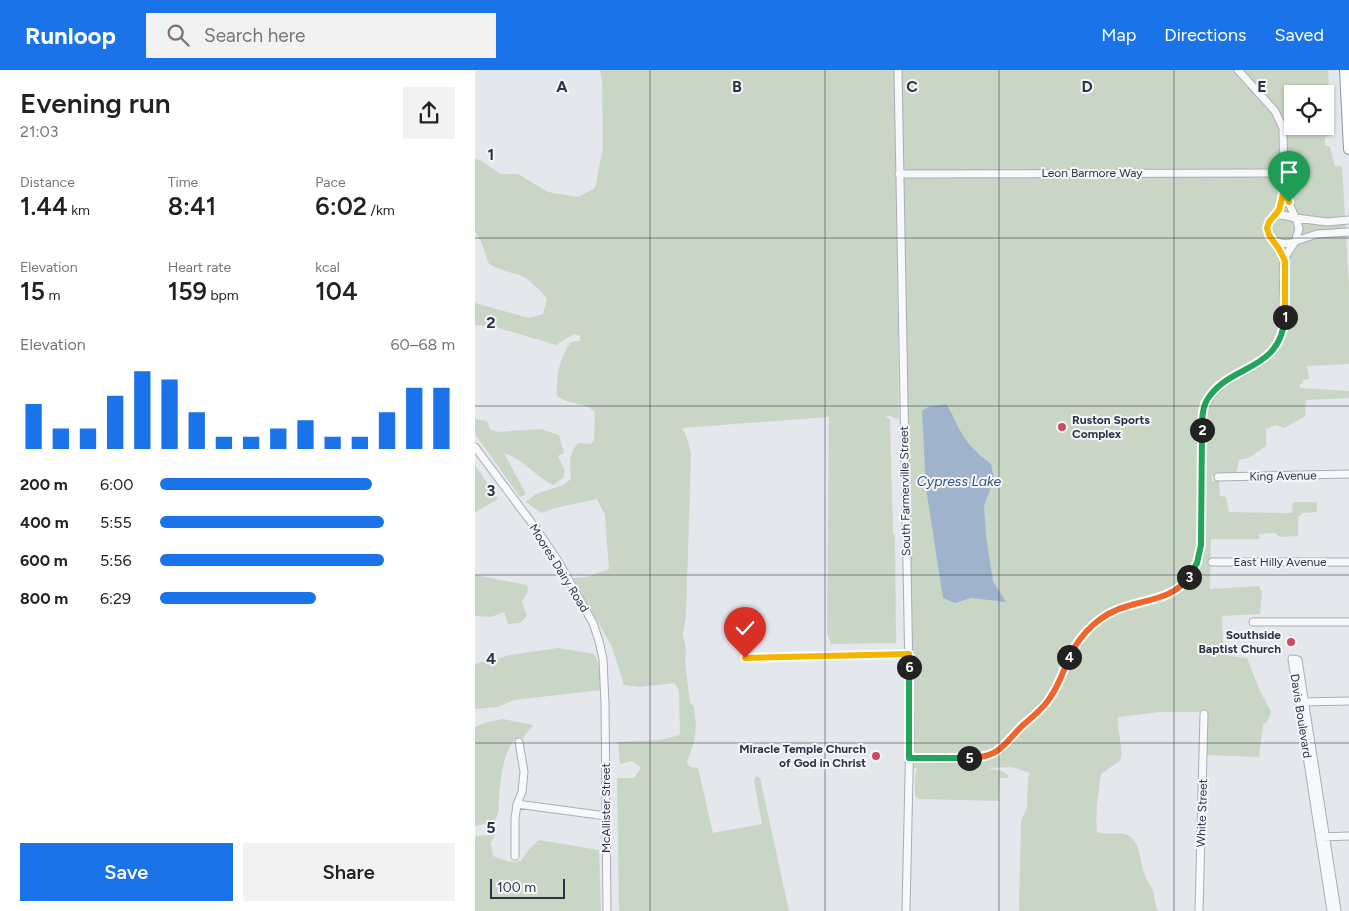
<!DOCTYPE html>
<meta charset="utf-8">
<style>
body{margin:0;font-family:Figtree,sans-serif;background:#f2f2f2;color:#222;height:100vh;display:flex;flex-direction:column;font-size:19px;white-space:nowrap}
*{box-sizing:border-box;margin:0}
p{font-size:16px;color:#767676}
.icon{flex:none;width:28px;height:28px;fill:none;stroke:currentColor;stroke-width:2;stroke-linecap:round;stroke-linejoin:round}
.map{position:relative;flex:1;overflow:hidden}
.drawer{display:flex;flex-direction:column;background:#fff;width:475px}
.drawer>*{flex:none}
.buttons{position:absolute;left:809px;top:15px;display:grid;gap:10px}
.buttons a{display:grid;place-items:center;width:50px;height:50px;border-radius:0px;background:#fff;box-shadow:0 1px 4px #0004;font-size:25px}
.scale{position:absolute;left:15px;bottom:12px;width:75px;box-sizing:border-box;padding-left:5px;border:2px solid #2b3445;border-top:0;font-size:14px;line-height:18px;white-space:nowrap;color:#2b3445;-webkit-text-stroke:4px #f4f6f9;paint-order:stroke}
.pin{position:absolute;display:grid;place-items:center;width:42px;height:42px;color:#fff;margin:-51px -21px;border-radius:50% 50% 50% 0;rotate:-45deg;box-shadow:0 0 5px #0007}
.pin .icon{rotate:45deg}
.km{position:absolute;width:25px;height:25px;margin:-12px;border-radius:50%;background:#222;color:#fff;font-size:14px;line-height:25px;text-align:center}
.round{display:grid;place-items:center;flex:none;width:52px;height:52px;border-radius:0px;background:#f2f2f2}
.summary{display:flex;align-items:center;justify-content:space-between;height:85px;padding:0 20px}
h1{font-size:28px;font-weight:600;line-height:38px}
.figures{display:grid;grid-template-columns:repeat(3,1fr);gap:8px;height:85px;padding:5px 20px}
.figures div{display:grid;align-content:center}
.figures b{font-size:25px;font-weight:600}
.figures small{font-size:14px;font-weight:400}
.figures p{font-size:14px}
.chart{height:140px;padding:10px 20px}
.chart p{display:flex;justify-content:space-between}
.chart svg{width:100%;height:90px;margin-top:5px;stroke:#1a73e8;stroke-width:6}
.cta{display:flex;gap:10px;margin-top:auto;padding:10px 20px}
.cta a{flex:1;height:58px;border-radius:0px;background:#1a73e8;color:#fff;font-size:20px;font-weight:600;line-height:58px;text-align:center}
.cta a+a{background:#f2f2f2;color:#222}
ul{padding:0 20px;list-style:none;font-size:16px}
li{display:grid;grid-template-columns:80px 60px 1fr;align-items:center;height:38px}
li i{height:12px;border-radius:6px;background:#1a73e8}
header{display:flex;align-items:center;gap:30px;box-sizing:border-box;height:70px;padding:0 25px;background:#1a73e8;color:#fff}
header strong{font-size:24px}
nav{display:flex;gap:28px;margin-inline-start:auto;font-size:18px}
.search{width:350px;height:45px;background:#f2f2f2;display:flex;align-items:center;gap:12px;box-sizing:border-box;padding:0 18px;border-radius:0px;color:#767676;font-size:19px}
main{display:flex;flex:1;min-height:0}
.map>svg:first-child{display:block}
.green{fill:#c9d6c5;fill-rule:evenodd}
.water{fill:#9fb4cc}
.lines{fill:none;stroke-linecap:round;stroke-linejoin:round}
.minor-casing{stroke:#a9aeb7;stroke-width:9}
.highway-casing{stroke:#8b94a3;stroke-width:12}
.minor{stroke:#f7f8fa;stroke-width:7}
.highway{stroke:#fff;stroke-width:10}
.split-1-casing{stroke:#fff;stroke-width:10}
.split-2-casing{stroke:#fff;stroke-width:10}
.split-3-casing{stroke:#fff;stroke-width:10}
.split-4-casing{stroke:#fff;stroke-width:10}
.split-5-casing{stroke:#fff;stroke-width:10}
.split-6-casing{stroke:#fff;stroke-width:10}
.split-7-casing{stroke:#fff;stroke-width:10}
.split-1{stroke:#f5b400;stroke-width:6}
.split-2{stroke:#22a559;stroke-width:6}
.split-3{stroke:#22a559;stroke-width:6}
.split-4{stroke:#f0652b;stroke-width:6}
.split-5{stroke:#f0652b;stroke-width:6}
.split-6{stroke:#22a559;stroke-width:6}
.split-7{stroke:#f5b400;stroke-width:6}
.grid{fill:none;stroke:#2b3445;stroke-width:1;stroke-opacity:0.55}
.poi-dot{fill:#d1495b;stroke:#f4f6f9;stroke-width:2}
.labels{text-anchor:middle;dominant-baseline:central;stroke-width:4;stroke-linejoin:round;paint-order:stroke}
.street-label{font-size:12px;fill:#2b3445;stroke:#f4f6f9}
.poi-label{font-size:12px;font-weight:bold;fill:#2b3445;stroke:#f4f6f9;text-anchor:end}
.water-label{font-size:14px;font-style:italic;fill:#34527a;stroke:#f4f6f9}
.grid-label{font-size:16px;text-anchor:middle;font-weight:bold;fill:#2b3445;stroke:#f4f6f9;stroke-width:4;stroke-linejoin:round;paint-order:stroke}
</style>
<header>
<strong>Runloop</strong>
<div class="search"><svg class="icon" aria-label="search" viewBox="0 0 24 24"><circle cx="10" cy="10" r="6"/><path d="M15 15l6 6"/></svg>Search here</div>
<nav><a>Map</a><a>Directions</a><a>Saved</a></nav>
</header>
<main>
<section class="drawer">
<div class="summary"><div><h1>Evening run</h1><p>21:03</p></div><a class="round"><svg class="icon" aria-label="share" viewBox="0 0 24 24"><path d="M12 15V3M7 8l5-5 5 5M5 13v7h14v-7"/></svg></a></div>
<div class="figures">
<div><p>Distance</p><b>1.44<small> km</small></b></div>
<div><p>Time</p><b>8:41</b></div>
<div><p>Pace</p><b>6:02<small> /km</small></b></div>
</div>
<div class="figures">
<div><p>Elevation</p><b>15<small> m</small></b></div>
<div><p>Heart rate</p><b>159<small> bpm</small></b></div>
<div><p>kcal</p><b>104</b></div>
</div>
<div class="chart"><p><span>Elevation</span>60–68 m</p>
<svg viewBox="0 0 160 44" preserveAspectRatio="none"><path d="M5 44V22M15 44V34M25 44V34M35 44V18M45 44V6M55 44V10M65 44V26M75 44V38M85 44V38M95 44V34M105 44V30M115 44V38M125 44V38M135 44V26M145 44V14M155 44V14"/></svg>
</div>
<ul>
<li><b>200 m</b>6:00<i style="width:72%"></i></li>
<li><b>400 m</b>5:55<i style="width:76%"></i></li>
<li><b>600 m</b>5:56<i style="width:76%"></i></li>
<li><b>800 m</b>6:29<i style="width:53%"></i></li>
</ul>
<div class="cta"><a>Save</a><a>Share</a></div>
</section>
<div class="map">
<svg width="874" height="841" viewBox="0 0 874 841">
<rect width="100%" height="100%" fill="#e4e7ec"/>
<!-- green -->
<path class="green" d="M 125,0 L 420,0 L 424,349 L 410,345 L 415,350 L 418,464 L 420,465 L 421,573 L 356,574 L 352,562 L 354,347 L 207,358 L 211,365 L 216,384 L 211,546 L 208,564 L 211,580 L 210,592 L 215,633 L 219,636 C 221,650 222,665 217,678 C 215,683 213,687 212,693 L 215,697 L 223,698 L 238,763 L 287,754 L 279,710 L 281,706 L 285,708 L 314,841 L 144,841 L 142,708 L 159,708 L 166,698 L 158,691 L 145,694 L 143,672 L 184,670 L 205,665 L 204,622 L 200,613 L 164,617 L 149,615 L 137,577 L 98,508 L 112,507 L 134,499 L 130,445 L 122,429 L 80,438 L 66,443 L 51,432 L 61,424 L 88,415 L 96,409 C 95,395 93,384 103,373 L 116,374 L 119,370 L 120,342 C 109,331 96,336 82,326 C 82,303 83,292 96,272 L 105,271 L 105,266 L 99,264 L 81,275 L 18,256 L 0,255 L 0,233 L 54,248 L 68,244 L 72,229 C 64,219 53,207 41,204 C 31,201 23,199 14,194 L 7,174 L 0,161 L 0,89 L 5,90 L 26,104 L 43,104 L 73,122 L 103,127 L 120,118 L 128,78 L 127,10 Z
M 426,0 L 853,0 L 856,64 L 850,68 L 850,75 L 855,77 L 860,96 L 867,96 L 874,216 L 874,294 L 832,296 L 834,309 L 828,310 L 828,313 L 825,314 L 825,318 L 874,321 L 874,328 L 831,330 L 830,346 L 809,358 L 800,355 L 791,359 L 791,376 L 775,387 L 764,390 L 762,401 L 756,405 L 737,406 L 737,411 L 744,411 L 745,426 L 751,427 L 754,442 L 817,443 L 818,432 L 842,432 L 842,442 L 828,443 L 823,447 L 823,466 L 805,467 L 800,463 L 784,464 L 784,469 L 736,469 L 735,519 L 784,516 L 787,522 L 785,544 L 747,546 L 748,572 L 754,586 L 772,588 L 785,621 L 796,642 L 793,650 L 788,655 L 784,687 L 731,685 L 732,642 L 685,642 L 643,647 C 642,656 649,685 645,690 C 643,693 631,700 626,704 C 623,724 620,743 622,762 C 631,766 644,761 653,765 C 665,772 665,789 668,800 C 670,808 676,815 678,822 C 680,829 680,835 683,841 L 544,841 L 546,751 L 552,737 L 553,708 L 555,703 L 537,697 L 513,698 L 527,701 L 534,706 L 532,708 L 525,708 L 524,731 L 444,729 L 440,726 L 440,706 L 442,698 L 437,698 ZM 818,24 L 850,24 L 850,56 L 818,56 Z
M 0,347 L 1,349 L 12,351 L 15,359 L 23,362 L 66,359 L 84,365 L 89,383 L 83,386 L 90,401 L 88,408 L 78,415 C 60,406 48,389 29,383 L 51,424 L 45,427 L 0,364 Z
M 0,395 L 23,429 L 0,442 Z
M 0,505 L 52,515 L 53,521 L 47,532 L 52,546 L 45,553 L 33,554 L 29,542 L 16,547 L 0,546 Z
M 83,578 L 119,584 L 126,599 L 127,620 L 39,630 L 23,637 L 0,639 L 0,594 L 35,585 Z
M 28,649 L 58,655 L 48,668 L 40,669 C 28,683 26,707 24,726 C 23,738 26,740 19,752 L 0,756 L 0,657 L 9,653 Z
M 20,765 L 16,773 L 18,786 L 35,792 L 46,791 L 55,778 L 64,770 L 124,780 L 126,841 L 0,841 L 0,766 Z"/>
<!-- water -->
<path class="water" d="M 471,334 C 478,343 480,353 486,362 C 492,374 505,386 516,394 L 519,409 L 509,436 L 511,466 L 518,511 L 531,532 L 496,528 L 480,533 L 468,528 L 451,418 L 447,341 L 453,337 Z"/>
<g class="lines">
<defs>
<path id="minor" d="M 423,0 L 435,661 L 431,841
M 763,0 L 800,41 L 808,58 L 809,120 L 807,133 L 800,146
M 424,104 L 809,103
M 809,121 L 820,147
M 807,145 L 821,148 L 824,159 L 820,172 C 792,181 780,148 807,145 Z
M 821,148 L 852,152 L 874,150
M 821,171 L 842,164 L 874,162
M 799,172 L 809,191
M 0,377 L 62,460 L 83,491 L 118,553 L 124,571 L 128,589 L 130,634 L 132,841
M 743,407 L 874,404
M 737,492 L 874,492
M 778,552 L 874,552
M 270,588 L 433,584
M 827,632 L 874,631
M 434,688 C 463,688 501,693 526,679 C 534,672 539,664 547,657 C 558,644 571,635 580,620 C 596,592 596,572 624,550 C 662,520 717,543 726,475 L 727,346 C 738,301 782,307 802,275 C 817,249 805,219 809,192 C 811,184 816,177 820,172
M 42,734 L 131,746
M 847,767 L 874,766
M 40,786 L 40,749 L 42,734 L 47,722 L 49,702 L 44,672
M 724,841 L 729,644
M 856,841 L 817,589 L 823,590 L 862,841"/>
<path id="highway" d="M 870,0 L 874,79"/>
</defs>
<!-- minor casing -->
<use href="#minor" class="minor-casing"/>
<!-- highway casing -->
<use href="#highway" class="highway-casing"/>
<!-- minor -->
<use href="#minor" class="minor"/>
<!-- highway -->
<use href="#highway" class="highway"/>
</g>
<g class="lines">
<defs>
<path id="split-1" d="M 810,247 L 810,191 L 804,179 L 794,165 L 792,158 L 794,152 L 804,140 L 809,120 L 814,132"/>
<path id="split-2" d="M 727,360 C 727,349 727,336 734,327 C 758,293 805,302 810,247"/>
<path id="split-3" d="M 714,507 L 722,493 L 726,475 L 727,360"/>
<path id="split-4" d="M 594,587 C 606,563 626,543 653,536 C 675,529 699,528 714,507"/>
<path id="split-5" d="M 494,688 C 525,687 528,675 547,656 C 556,648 565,641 572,632 C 582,619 588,603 594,587"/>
<path id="split-6" d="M 434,597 L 434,688 L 494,688"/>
<path id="split-7" d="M 270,588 L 434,584 L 434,597"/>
</defs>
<!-- split-1 casing -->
<use href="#split-1" class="split-1-casing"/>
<!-- split-2 casing -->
<use href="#split-2" class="split-2-casing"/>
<!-- split-3 casing -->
<use href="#split-3" class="split-3-casing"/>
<!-- split-4 casing -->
<use href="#split-4" class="split-4-casing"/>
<!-- split-5 casing -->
<use href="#split-5" class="split-5-casing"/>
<!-- split-6 casing -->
<use href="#split-6" class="split-6-casing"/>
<!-- split-7 casing -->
<use href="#split-7" class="split-7-casing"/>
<!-- split-1 -->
<use href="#split-1" class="split-1"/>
<!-- split-2 -->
<use href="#split-2" class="split-2"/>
<!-- split-3 -->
<use href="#split-3" class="split-3"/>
<!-- split-4 -->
<use href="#split-4" class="split-4"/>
<!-- split-5 -->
<use href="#split-5" class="split-5"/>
<!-- split-6 -->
<use href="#split-6" class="split-6"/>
<!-- split-7 -->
<use href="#split-7" class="split-7"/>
</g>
<!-- grid -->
<path class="grid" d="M 175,0 L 175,841M 350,0 L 350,841M 524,0 L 524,841M 699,0 L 699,841M 0,168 L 874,168M 0,336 L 874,336M 0,505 L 874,505M 0,673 L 874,673"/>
<!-- markers -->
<g class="poi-dot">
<circle cx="587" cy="357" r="5"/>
<circle cx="816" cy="572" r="5"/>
<circle cx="401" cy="686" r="5"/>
</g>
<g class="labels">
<!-- street labels -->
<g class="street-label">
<text x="617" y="103">Leon Barmore Way</text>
<text transform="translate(808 406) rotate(-1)">King Avenue</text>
<text transform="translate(430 421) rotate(-91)">South Farmerville Street</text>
<text x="805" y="492">East Hilly Avenue</text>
<text transform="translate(84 498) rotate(58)">Moores Dairy Road</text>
<text transform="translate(826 646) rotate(81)">Davis Boulevard</text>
<text transform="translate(131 738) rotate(-90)">McAllister Street</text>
<text transform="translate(727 743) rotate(-88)">White Street</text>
</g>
<!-- poi labels -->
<g class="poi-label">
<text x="597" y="350" text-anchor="start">Ruston Sports<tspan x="597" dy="14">Complex</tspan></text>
<text x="806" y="565">Southside<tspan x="806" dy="14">Baptist Church</tspan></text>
<text x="391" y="679">Miracle Temple Church<tspan x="391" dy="14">of God in Christ</tspan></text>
</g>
<!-- water labels -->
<g class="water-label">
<text x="484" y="411">Cypress Lake</text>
</g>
</g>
<g class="grid-label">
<text x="87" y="22">A</text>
<text x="262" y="22">B</text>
<text x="437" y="22">C</text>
<text x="612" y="22">D</text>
<text x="787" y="22">E</text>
<text x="16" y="90">1</text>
<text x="16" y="258">2</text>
<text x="16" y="426">3</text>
<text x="16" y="594">4</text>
<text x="16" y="763">5</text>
</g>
</svg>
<div class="buttons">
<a><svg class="icon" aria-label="locate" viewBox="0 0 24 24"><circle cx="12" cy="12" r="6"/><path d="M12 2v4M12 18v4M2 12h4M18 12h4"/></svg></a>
</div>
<div class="scale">100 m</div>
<div class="pin" style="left:814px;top:132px;background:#1e9e55"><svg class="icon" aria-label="arrive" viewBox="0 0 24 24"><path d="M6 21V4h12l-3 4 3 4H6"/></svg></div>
<div class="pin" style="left:270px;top:588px;background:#d93025"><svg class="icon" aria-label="check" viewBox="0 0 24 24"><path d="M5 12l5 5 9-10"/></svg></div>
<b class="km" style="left:810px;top:247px">1</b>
<b class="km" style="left:727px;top:360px">2</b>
<b class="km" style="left:714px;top:507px">3</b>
<b class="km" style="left:594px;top:587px">4</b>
<b class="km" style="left:494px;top:688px">5</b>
<b class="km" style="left:434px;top:597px">6</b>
</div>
</main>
